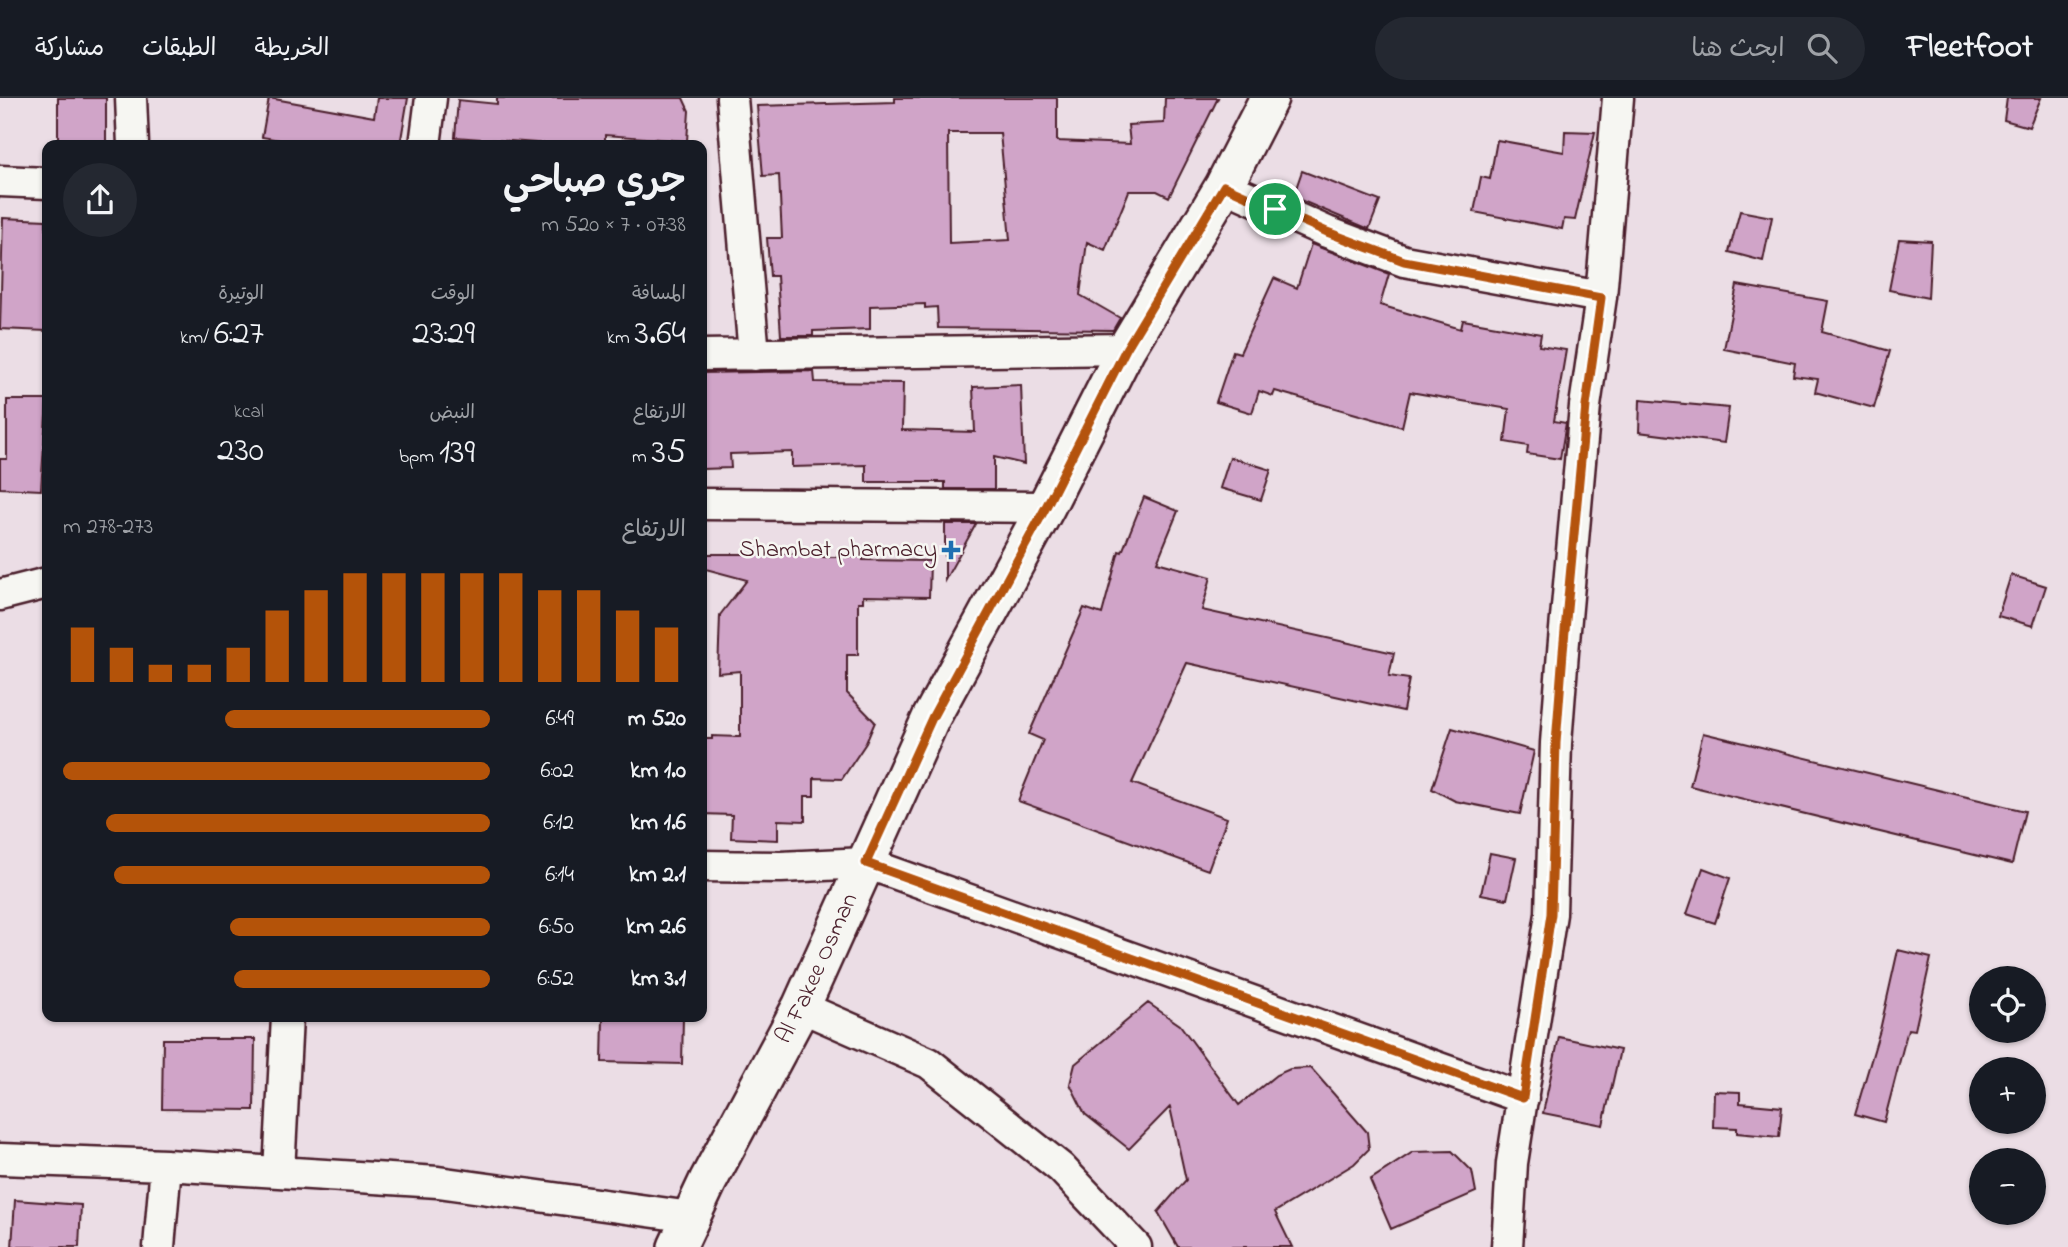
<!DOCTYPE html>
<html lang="ar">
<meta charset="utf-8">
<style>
body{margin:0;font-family:"Indie Flower","Playpen Sans Arabic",sans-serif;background:#242831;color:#f1f3f6;direction:rtl;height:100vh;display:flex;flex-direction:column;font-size:26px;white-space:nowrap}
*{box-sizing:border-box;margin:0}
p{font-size:23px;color:#9ea1a6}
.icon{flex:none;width:38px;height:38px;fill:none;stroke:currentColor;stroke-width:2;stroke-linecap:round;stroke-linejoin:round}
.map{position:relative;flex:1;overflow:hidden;direction:ltr}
.side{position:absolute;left:42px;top:42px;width:665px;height:882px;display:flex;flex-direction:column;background:#171b24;border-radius:14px;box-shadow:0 2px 5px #0004;direction:rtl}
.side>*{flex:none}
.fabs{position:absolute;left:1969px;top:868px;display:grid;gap:14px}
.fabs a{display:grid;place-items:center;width:77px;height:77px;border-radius:50%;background:#171b24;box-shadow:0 2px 5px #0004;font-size:35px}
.pin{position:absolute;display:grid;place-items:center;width:60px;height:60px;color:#fff;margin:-30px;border:4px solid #fff;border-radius:50%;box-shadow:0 2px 7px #0007}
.round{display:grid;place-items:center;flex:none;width:74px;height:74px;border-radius:37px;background:#242831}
.headline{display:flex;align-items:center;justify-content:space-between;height:119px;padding:0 21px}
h1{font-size:38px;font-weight:600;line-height:52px}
.stats{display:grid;grid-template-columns:repeat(3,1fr);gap:10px;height:119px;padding:7px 21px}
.stats div{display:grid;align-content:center}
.stats b{font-size:35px;font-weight:600}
.stats small{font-size:19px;font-weight:400}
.stats p{font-size:19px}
.chart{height:196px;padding:14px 21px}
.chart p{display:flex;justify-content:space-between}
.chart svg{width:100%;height:126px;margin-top:7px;stroke:#b45309;stroke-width:6}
ul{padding:0 21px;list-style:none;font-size:23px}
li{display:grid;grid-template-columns:112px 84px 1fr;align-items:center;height:52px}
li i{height:18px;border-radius:9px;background:#b45309}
header{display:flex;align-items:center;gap:42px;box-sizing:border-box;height:98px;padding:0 35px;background:#171b24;border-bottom:2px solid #363941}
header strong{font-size:33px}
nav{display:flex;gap:38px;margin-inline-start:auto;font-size:24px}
.search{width:490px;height:63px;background:#242831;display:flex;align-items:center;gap:18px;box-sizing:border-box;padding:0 24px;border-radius:38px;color:#9ea1a6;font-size:26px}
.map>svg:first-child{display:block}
.building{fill:#d0a4c8;stroke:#4a1f2b;stroke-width:2;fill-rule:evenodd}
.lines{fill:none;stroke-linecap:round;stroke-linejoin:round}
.minor-casing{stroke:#4a1f2b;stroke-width:35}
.tertiary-casing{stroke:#4a1f2b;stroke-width:42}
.minor{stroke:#f6f6f2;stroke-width:30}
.tertiary{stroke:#f6f6f2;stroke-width:37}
.route-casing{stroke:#fff;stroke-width:14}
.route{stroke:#b45309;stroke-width:9}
.poi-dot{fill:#1f6fb2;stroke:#f6f6f2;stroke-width:2.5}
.labels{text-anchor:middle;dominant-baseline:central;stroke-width:5;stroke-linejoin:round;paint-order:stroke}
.poi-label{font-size:24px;fill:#4a1f2b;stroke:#f6f6f2;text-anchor:end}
.street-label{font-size:24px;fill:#4a1f2b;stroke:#f6f6f2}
</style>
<header>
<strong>Fleetfoot</strong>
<div class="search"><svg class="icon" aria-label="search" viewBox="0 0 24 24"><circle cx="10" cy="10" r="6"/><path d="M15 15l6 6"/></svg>ابحث هنا</div>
<nav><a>الخريطة</a><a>الطبقات</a><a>مشاركة</a></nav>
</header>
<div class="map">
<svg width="2068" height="1149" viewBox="0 0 2068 1149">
<rect width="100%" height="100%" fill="#ebdde5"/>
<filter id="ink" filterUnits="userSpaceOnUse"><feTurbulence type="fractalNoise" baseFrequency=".0143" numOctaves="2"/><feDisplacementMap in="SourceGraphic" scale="14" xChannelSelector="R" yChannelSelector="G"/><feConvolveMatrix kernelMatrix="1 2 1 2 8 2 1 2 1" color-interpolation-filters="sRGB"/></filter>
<g filter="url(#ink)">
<!-- building -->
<path class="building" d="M 58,0 L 106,0 L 106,47 L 58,47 Z
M 269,0 L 374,19 L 377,0 L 408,0 L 400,47 L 310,47 L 262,39 Z
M 497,0 L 683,0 L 689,13 L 687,43 L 605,37 L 605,47 L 563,47 L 455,39 L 458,2 L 497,6 Z
M 895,0 L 1057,0 L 1057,43 L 1130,46 L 1128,27 L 1164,25 L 1165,0 L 1218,0 L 1169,99 L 1157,93 L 1129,93 L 1105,152 L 1087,144 L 1080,197 L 1120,220 L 1113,232 L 938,230 L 937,209 L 925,210 L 925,206 L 870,208 L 870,231 L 813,233 L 813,238 L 781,238 L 777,178 L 770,178 L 767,140 L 782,140 L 779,77 L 763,78 L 757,8 L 895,4 ZM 948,35 L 1000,35 L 1010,142 L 949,145 Z
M 2007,0 L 2041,0 L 2029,29 L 2004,22 Z
M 1565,33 L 1595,34 L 1575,122 L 1564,121 L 1562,131 L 1474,114 L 1481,79 L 1490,81 L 1497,42 L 1564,54 Z
M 1302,73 L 1380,103 L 1369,131 L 1293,99 Z
M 1740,113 L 1772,119 L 1763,163 L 1729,154 Z
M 3,120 L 46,122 L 47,233 L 0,231 Z
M 1899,141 L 1931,143 L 1928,200 L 1889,192 Z
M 1311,146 L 1389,176 L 1380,207 L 1461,231 L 1463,222 L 1541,236 L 1539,248 L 1566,252 L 1554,323 L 1566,325 L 1560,361 L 1527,356 L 1528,348 L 1505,344 L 1509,311 L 1410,294 L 1402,329 L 1275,293 L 1273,298 L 1259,293 L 1252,315 L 1216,304 L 1233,253 L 1240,255 L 1274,180 L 1297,190 Z
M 1737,187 L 1828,203 L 1822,234 L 1890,253 L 1874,310 L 1815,294 L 1818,281 L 1793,278 L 1795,265 L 1724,251 Z
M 814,273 L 815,284 L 903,285 L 902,332 L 975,334 L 973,289 L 1021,287 L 1024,366 L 994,359 L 994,391 L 945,391 L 945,384 L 866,384 L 866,367 L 792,369 L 792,354 L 730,356 L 731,370 L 702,371 L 702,275 Z
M 7,302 L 47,302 L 41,392 L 0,390 L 0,361 L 7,361 Z
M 1640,302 L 1729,310 L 1724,345 L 1639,334 Z
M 1230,359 L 1271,372 L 1261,402 L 1220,390 Z
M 1144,399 L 1178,413 L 1157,464 L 1211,479 L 1202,512 L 1394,555 L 1389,578 L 1409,581 L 1403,613 L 1187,565 L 1132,685 L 1227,720 L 1208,772 L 1018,703 L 1043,642 L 1029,636 L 1084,510 L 1102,516 L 1119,453 L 1122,454 Z
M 945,426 L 976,426 L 945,482 Z
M 702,456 L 823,456 L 823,459 L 863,459 L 863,462 L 930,463 L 929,499 L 863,498 L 863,504 L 858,504 L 858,557 L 847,557 L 847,595 L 875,624 L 866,645 L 842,681 L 814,680 L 814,698 L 805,698 L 805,723 L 778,722 L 778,742 L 731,740 L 732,717 L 702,716 L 702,641 L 712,641 L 712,638 L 740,639 L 740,573 L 718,575 L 720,517 L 747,482 L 702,470 Z
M 2011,477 L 2046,488 L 2033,528 L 1998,518 Z
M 1452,630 L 1534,653 L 1520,716 L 1455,703 L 1432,691 Z
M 1703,635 L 2025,713 L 2012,766 L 1690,688 Z
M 1490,755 L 1516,760 L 1507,801 L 1481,796 Z
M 1703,770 L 1730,780 L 1715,825 L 1687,816 Z
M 1898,852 L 1931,860 L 1915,932 L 1908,931 L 1884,1024 L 1855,1016 L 1880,932 Z
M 1148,905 L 1180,927 L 1239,1007 L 1276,977 L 1290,971 L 1311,970 L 1367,1034 L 1369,1051 L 1354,1066 L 1275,1114 L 1292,1149 L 1178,1149 L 1158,1114 L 1186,1082 L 1170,1009 L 1129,1051 L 1085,1016 L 1070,986 L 1075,966 Z
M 603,919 L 683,919 L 682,966 L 602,964 Z
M 1559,939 L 1620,952 L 1603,1027 L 1543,1015 Z
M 163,941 L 255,941 L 254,1012 L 162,1011 Z
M 1714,993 L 1740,994 L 1740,1005 L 1782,1009 L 1779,1039 L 1737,1035 L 1737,1030 L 1713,1029 Z
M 1452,1053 L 1472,1073 L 1476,1094 L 1391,1131 L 1370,1082 L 1413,1054 Z
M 15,1102 L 81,1107 L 79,1149 L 12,1149 Z"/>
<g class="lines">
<defs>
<path id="minor" d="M 131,0 L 133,47
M 732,0 L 754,257
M 425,47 L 431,0
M 0,83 L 47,85
M 1224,88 L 1327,134 L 1404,163 L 1601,199
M 702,257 L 1126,251
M 702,406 L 1046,409
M 0,497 L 47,485
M 702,768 L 781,769 L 866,765 L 1523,1000
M 801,909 L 929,965 L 1061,1070 L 1136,1149
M 0,1061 L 166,1067 L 438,1084 L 691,1119
M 279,1074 L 287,919
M 159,1149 L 166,1067
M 1507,1149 L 1512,1065 L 1551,816 L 1556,645 L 1563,554 L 1585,308 L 1601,199 L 1618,0"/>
<g id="tertiary">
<path id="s1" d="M 677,1149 L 708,1083 L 801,909 L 931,620 L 1046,409 L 1126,251 L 1224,88 L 1269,0"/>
</g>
</defs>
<!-- minor casing -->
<use href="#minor" class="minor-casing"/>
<!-- tertiary casing -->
<use href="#tertiary" class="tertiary-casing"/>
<!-- minor -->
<use href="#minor" class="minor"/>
<!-- tertiary -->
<use href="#tertiary" class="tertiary"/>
</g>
</g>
<g class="lines" filter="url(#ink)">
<defs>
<path id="route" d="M 1224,88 L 1327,134 L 1404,163 L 1601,200 L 1586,308 L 1563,554 L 1556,645 L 1551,816 L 1523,1000 L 866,765 L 932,620 L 1046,409 L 1126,251 Z"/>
</defs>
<!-- route casing -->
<use href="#route" class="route-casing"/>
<!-- route -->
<use href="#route" class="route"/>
</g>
<!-- markers -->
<path class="poi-dot" d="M947.5 441.5h7v7h7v7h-7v7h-7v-7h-7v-7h7z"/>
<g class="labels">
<!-- poi labels -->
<g class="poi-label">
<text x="937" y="452">Shambat pharmacy</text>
</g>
<!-- street labels -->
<g class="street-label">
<text stroke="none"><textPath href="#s1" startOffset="312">Al Fakee Osman</textPath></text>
</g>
</g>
</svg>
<div class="fabs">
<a><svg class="icon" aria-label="locate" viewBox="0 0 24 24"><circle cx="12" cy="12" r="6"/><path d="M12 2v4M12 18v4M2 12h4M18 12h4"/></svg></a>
<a>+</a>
<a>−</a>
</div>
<div class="pin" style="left:1275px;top:111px;background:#1e9e55"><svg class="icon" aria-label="arrive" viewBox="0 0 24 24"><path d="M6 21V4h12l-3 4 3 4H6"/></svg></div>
<section class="side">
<div class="headline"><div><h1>جري صباحي</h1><p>07:38 · 7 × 520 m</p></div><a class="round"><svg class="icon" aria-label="share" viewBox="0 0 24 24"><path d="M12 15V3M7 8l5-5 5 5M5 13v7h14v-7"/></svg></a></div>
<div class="stats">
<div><p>المسافة</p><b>3.64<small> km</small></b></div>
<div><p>الوقت</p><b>23:29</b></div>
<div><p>الوتيرة</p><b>6:27<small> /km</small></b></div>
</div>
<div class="stats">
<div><p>الارتفاع</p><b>35<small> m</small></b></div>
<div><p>النبض</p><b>139<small> bpm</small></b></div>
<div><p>kcal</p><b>230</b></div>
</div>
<div class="chart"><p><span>الارتفاع</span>273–278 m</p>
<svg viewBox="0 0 160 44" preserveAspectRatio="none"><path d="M5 44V25M15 44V32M25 44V38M35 44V38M45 44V32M55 44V19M65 44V12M75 44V6M85 44V6M95 44V6M105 44V6M115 44V6M125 44V12M135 44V12M145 44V19M155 44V25"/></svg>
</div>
<ul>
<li><b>520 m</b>6:49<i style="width:62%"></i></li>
<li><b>1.0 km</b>6:02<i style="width:100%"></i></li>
<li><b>1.6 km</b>6:12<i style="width:90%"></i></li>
<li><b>2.1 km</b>6:14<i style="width:88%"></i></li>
<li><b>2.6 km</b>6:50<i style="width:61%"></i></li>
<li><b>3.1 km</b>6:52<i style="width:60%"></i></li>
</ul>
</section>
</div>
